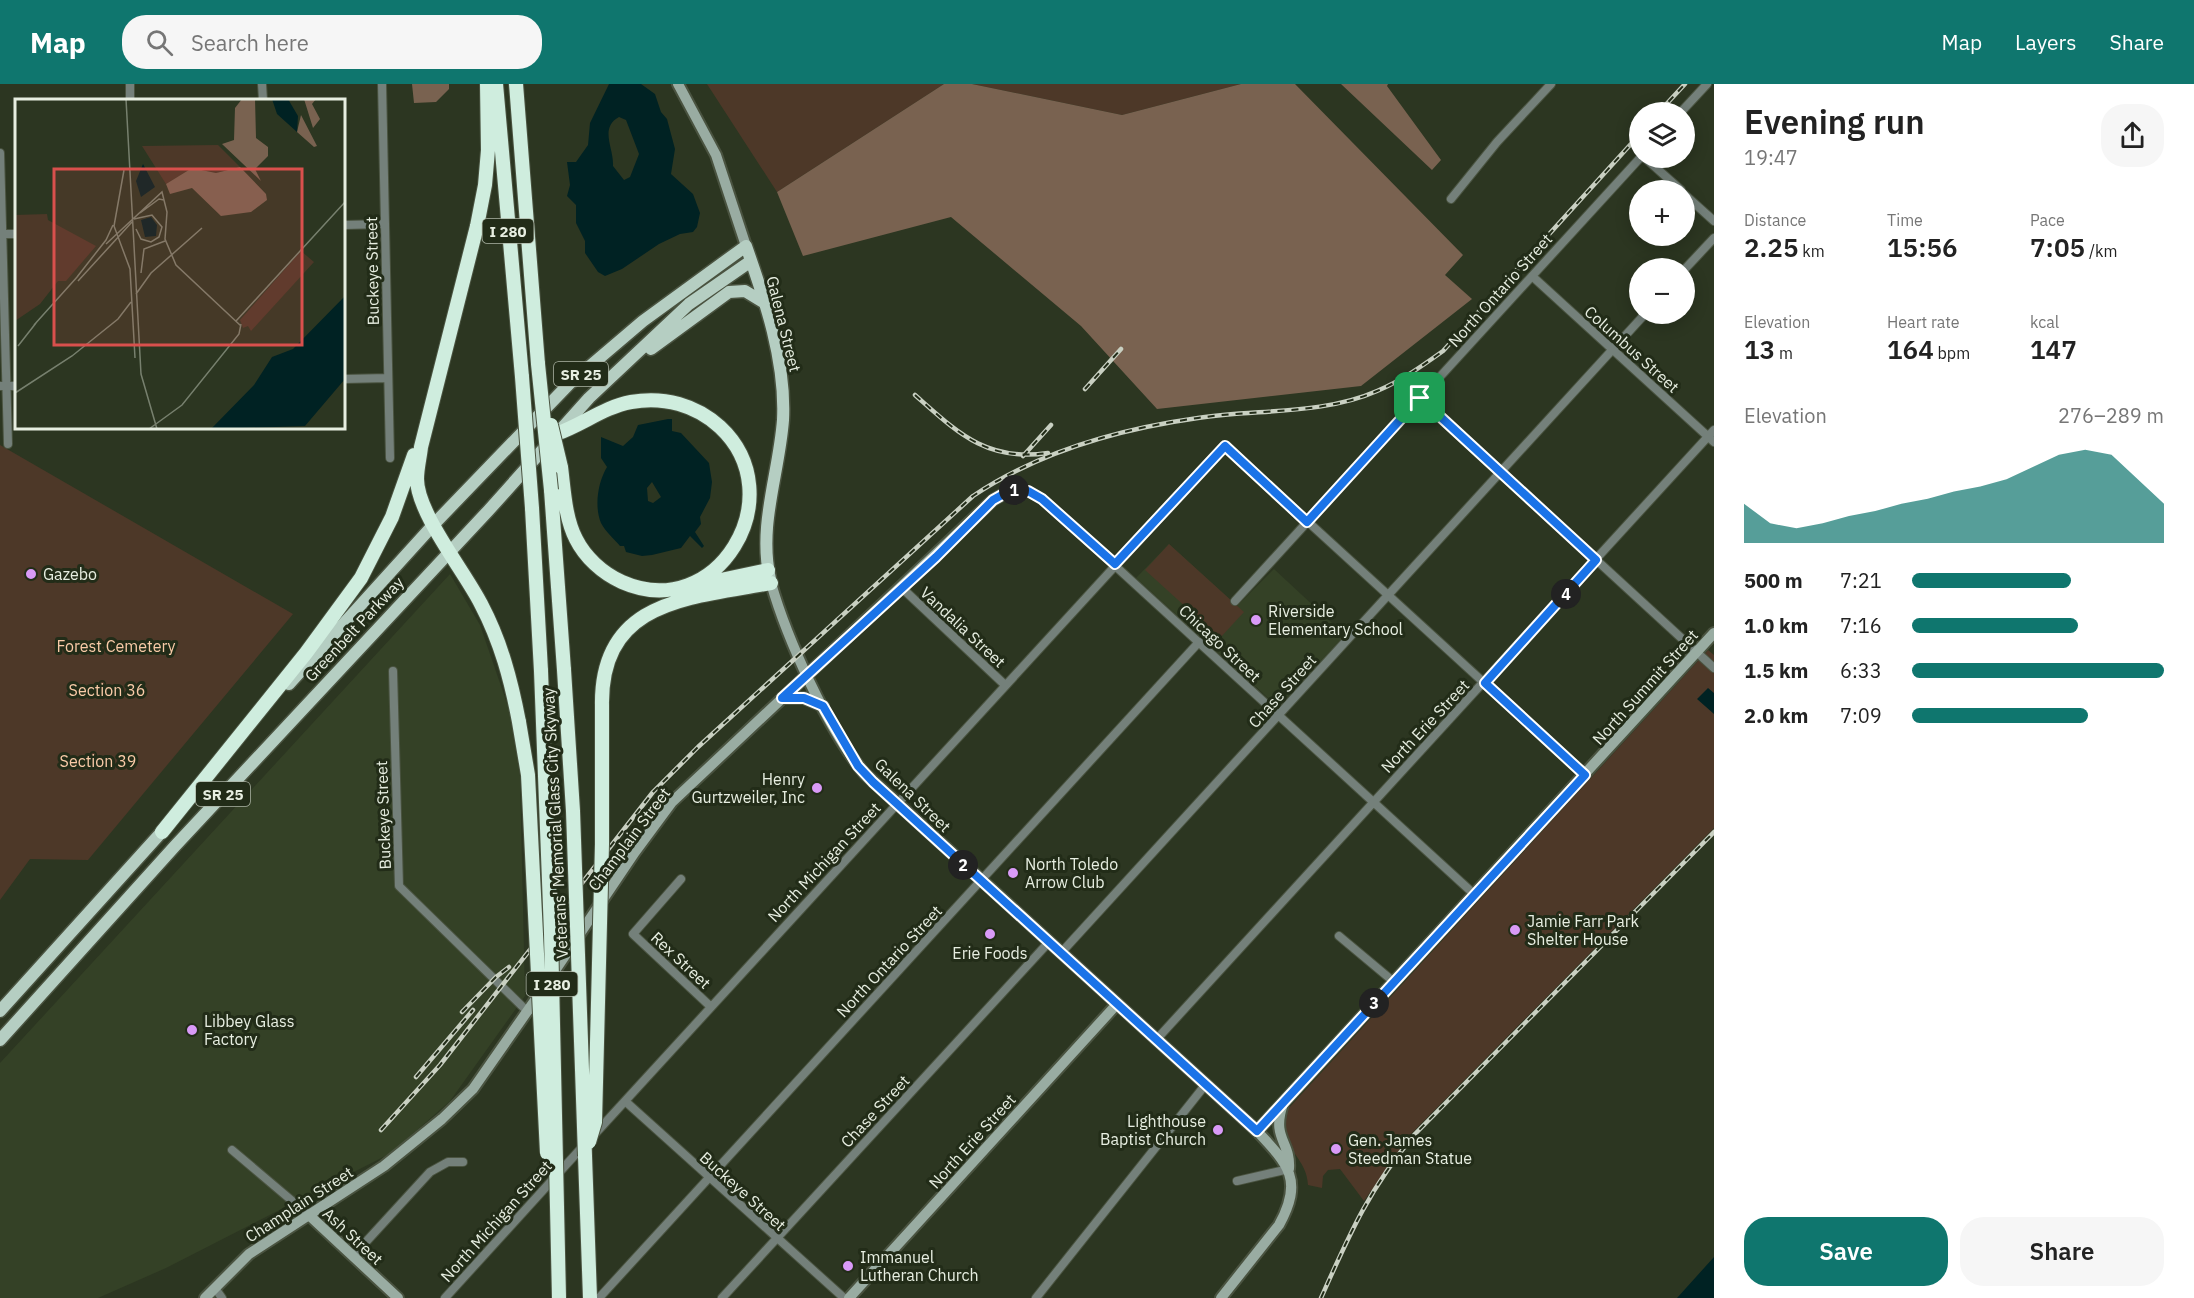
<!DOCTYPE html>
<meta charset="utf-8">
<style>
body{margin:0;font-family:"IBM Plex Sans",sans-serif;background:#f6f6f6;color:#222;height:100vh;display:flex;flex-direction:column;font-size:22px;white-space:nowrap}
*{box-sizing:border-box;margin:0}
p{font-size:20px;color:#767676}
.icon{flex:none;width:33px;height:33px;fill:none;stroke:currentColor;stroke-width:2;stroke-linecap:round;stroke-linejoin:round}
.map{position:relative;flex:1;overflow:hidden}
.drawer{display:flex;flex-direction:column;background:#fff;width:480px}
.drawer>*{flex:none}
.controls{position:absolute;left:1629px;top:18px;display:grid;gap:12px}
.controls a{display:grid;place-items:center;width:66px;height:66px;border-radius:50%;background:#fff;box-shadow:0 3px 15px #0003;font-size:30px}
.pin{position:absolute;display:grid;place-items:center;width:51px;height:51px;color:#fff;margin:-26px;border-radius:12px;box-shadow:0 3px 9px #0006}
.km{position:absolute;width:30px;height:30px;margin:-15px;border-radius:50%;background:#222;color:#fff;font-size:16px;line-height:30px;text-align:center}
.round{display:grid;place-items:center;flex:none;width:63px;height:63px;border-radius:24px;background:#f6f6f6}
.summary{display:flex;align-items:center;justify-content:space-between;height:102px;padding:0 30px}
h1{font-size:33px;font-weight:600;line-height:45px}
.stats{display:grid;grid-template-columns:repeat(3,1fr);gap:9px;height:102px;padding:6px 30px}
.stats div{display:grid;align-content:center}
.stats b{font-size:26px;font-weight:600}
.stats small{font-size:16px;font-weight:400}
.stats p{font-size:16px}
.chart{height:168px;padding:12px 30px}
.chart p{display:flex;justify-content:space-between}
.chart svg{width:100%;height:108px;margin-top:6px;fill:#0f766e;opacity:.7}
.action{display:flex;gap:12px;margin-top:auto;padding:12px 30px}
.action a{flex:1;height:69px;border-radius:24px;background:#0f766e;color:#fff;font-size:24px;font-weight:600;line-height:69px;text-align:center}
.action a+a{background:#f6f6f6;color:#222}
ul{padding:0 30px;list-style:none;font-size:20px}
li{display:grid;grid-template-columns:96px 72px 1fr;align-items:center;height:45px}
li i{height:15px;border-radius:8px;background:#0f766e}
header{display:flex;align-items:center;gap:36px;box-sizing:border-box;height:84px;padding:0 30px;background:#0f766e;color:#fff}
header strong{font-size:28px}
nav{display:flex;gap:33px;margin-inline-start:auto;font-size:21px}
.search{width:420px;height:54px;background:#f6f6f6;display:flex;align-items:center;gap:15px;box-sizing:border-box;padding:0 21px;border-radius:24px;color:#767676;font-size:22px}
main{display:flex;flex:1;min-height:0}
.map>svg:first-child{display:block}
.built{fill:#344126}
.green{fill:#4d3828}
.forest{fill:#796250}
.water{fill:#002223;fill-rule:evenodd}
.lines{fill:none;stroke-linecap:round;stroke-linejoin:round}
.street-casing{stroke:#4a5340;stroke-width:10}
.secondary-casing{stroke:#4a5340;stroke-width:14}
.primary-casing{stroke:#4a5340;stroke-width:15}
.highway-casing{stroke:#4a5340;stroke-width:16}
.street{stroke:#74807a;stroke-width:8}
.secondary{stroke:#99aca2;stroke-width:10}
.primary{stroke:#b5cec2;stroke-width:12}
.highway{stroke:#cfedde;stroke-width:14}
.rail-casing{stroke:#c9d0c2;stroke-width:4.5}
.rail{stroke:#222c18;stroke-width:2;stroke-dasharray:7;stroke-linecap:butt}
.highway-bridge-casing{stroke:#4a5340;stroke-width:16;stroke-linecap:butt}
.highway-bridge{stroke:#cfedde;stroke-width:14}
.route-casing{stroke:#fff;stroke-width:12}
.route{stroke:#1a73e8;stroke-width:8}
.poi-dot{fill:#d99af7;stroke:#222c18;stroke-width:2}
.labels{text-anchor:middle;dominant-baseline:central;stroke-width:6;stroke-linejoin:round;paint-order:stroke}
.shield{fill:#222c18;stroke:#acb4a5;stroke-width:1.5}
.shield-label{font-size:15px;font-weight:bold;fill:#e7eee1}
.street-label{font-size:16px;fill:#e7eee1;stroke:#222c18}
.poi-label{font-size:16px;fill:#e7eee1;stroke:#222c18;text-anchor:start}
.park-label{font-size:16px;fill:#facba8;stroke:#222c18}
.inset-road{fill:none;stroke:#77806e;stroke-width:1.5}
.view{fill:#d9504d;fill-opacity:0.15;stroke:#d9504d;stroke-width:3}
.inset-edge{fill:none;stroke:#e7eee1;stroke-width:3}
</style>
<header>
<strong>Map</strong>
<div class="search"><svg class="icon" aria-label="search" viewBox="0 0 24 24"><circle cx="10" cy="10" r="6"/><path d="M15 15l6 6"/></svg>Search here</div>
<nav><a>Map</a><a>Layers</a><a>Share</a></nav>
</header>
<main>
<div class="map">
<svg width="1714" height="1214" viewBox="0 0 1714 1214">
<rect width="100%" height="100%" fill="#2c3621"/>
<!-- built -->
<path class="built" d="M 1169,460 L 1237,522 L 1274,485 L 1345,551 L 1278,623 L 1136,494 Z
M 450,490 L 480,541 L 512,634 L 520,692 L 525,912 L 450,1017 L 391,1069 L 166,1184 L 98,1214 L 0,1214 L 0,979 Z"/>
<!-- green -->
<path class="green" d="M 707,0 L 944,0 L 777,108 Z
M 972,0 L 1241,0 L 1122,31 Z
M 0,361 L 293,530 L 88,776 L 30,775 L 0,816 Z
M 1169,460 L 1244,528 L 1220,554 L 1145,486 Z
M 1708,566 L 1714,571 L 1714,744 L 1410,1051 L 1364,1117 L 1340,1085 L 1328,1086 L 1323,1092 L 1322,1104 L 1308,1101 C 1307,1069 1271,1061 1288,1025 Z"/>
<!-- forest -->
<path class="forest" d="M 412,0 L 449,0 L 449,5 L 436,18 L 414,19 Z
M 944,0 L 972,0 L 1122,31 L 1241,0 L 1295,0 L 1463,171 L 1445,191 L 1472,215 L 1361,302 L 1157,325 L 1081,242 L 951,133 L 803,172 L 777,108 Z
M 1341,0 L 1388,0 L 1387,2 L 1441,76 L 1432,86 Z"/>
<!-- water -->
<path class="water" d="M 609,0 L 641,0 L 655,10 L 661,28 L 667,35 L 675,65 L 671,90 L 693,110 L 700,129 L 697,143 L 693,148 L 680,150 L 659,160 L 622,185 L 605,192 L 598,188 L 585,169 L 585,157 L 576,139 L 576,121 L 567,112 L 570,101 L 567,78 L 576,78 L 588,61 L 590,39 ZM 619,33 L 626,36 L 639,70 L 630,93 L 624,96 L 613,82 C 614,64 599,44 619,33 Z
M 668,335 L 672,335 L 672,347 L 681,349 L 709,379 L 712,398 L 710,414 L 700,433 L 701,440 L 695,448 L 704,462 L 702,464 L 690,452 L 681,464 L 652,471 L 642,472 L 626,468 L 624,462 L 620,462 C 615,456 605,447 601,439 C 594,422 598,398 607,383 L 601,374 L 601,353 L 623,362 L 633,353 L 638,341 ZM 652,398 L 661,413 L 653,419 L 648,417 L 647,404 Z
M 1708,604 L 1714,609 L 1714,630 L 1697,615 Z
M 1714,1173 L 1714,1214 L 1677,1214 Z"/>
<g class="lines">
<defs>
<path id="street" d="M 130,0 L 130,16
M 262,0 L 263,16
M 382,0 L 390,374
M 1681,28 L 1707,0
M 0,69 L 8,360
M 1645,74 L 1681,106
M 1684,110 L 1714,137
M 1451,115 L 1497,58 L 1551,0
M 344,141 L 384,140
M 0,150 L 16,150
M 1684,186 L 1714,154
M 1532,192 L 1714,358
M 344,295 L 388,294
M 0,302 L 16,302
M 1420,314 L 1714,584
M 1022,406 L 1042,415 L 1475,811
M 902,504 L 1005,601
M 1235,517 L 1640,74
M 393,587 L 399,802 L 528,928
M 681,795 L 633,850 L 710,922
M 1339,852 L 1394,898
M 1060,870 L 1645,230
M 1156,956 L 1714,346
M 625,1017 L 844,1214
M 593,1052 L 1225,362 L 1585,691
M 232,1066 L 310,1132
M 1237,1097 L 1289,1085
M 353,1172 L 430,1088 L 448,1078 L 463,1078
M 215,1204 L 222,1214
M 445,1214 L 585,1060
M 599,1214 L 1199,558
M 722,1214 L 1048,859
M 1036,1214 L 1206,1000"/>
<path id="secondary" d="M 678,0 L 716,71 L 746,162
M 771,499 C 787,555 828,646 865,690 L 1257,1047 C 1288,1080 1304,1096 1279,1141 L 1221,1214
M 782,614 L 804,614 L 823,622
M 550,894 L 635,768 L 672,718 L 993,416 L 1009,407 L 1022,406
M 1283,1020 C 1271,1055 1291,1057 1289,1085
M 1257,1047 L 1714,549
M 310,1132 L 398,1214
M 205,1214 L 249,1170 L 384,1082 L 442,1035 L 473,1005 L 540,909
M 849,1214 L 1117,920"/>
<path id="primary" d="M 651,265 L 729,208 L 745,207 L 763,218
M 289,600 L 435,439 L 569,300 L 643,237 L 746,162 C 765,216 786,277 783,336 C 779,390 758,441 770,495
M 0,927 L 168,741
M 0,956 L 175,762 L 488,427 L 589,314 L 689,220 L 751,177"/>
<path id="highway" d="M 487,0 L 488,66 L 485,101 L 477,142 L 421,363 C 420,373 417,384 417,395 C 417,429 465,488 481,520 C 501,558 511,596 519,638
M 496,0 L 522,293
M 516,0 L 538,280
M 556,350 C 582,341 604,323 631,318 C 664,312 696,321 720,343 C 794,412 717,540 622,498 C 602,489 585,473 576,455 C 565,434 564,406 561,383
M 551,406 L 564,586
M 532,424 L 541,587
M 697,501 L 768,486
M 602,622 C 600,515 691,514 771,499
M 162,748 L 306,569 L 361,494 L 392,433 L 414,371
M 585,1072 L 590,1214"/>
</defs>
<!-- street casing -->
<use href="#street" class="street-casing"/>
<!-- secondary casing -->
<use href="#secondary" class="secondary-casing"/>
<!-- primary casing -->
<use href="#primary" class="primary-casing"/>
<!-- highway casing -->
<use href="#highway" class="highway-casing"/>
<!-- street -->
<use href="#street" class="street"/>
<!-- secondary -->
<use href="#secondary" class="secondary"/>
<!-- primary -->
<use href="#primary" class="primary"/>
<!-- highway -->
<use href="#highway" class="highway"/>
<defs>
<path id="rail" d="M 1659,28 L 1685,0
M 1085,305 L 1121,265
M 915,311 C 957,348 986,378 1048,369
M 1023,372 L 1051,341
M 462,928 L 496,893 L 509,883
M 416,993 L 473,926
M 381,1046 L 440,981 L 653,708 L 698,663 L 973,412 C 1040,367 1119,345 1198,334 C 1256,325 1323,331 1377,307 C 1401,297 1422,282 1443,267 L 1640,50
M 1321,1214 C 1350,1149 1369,1105 1415,1050 L 1714,748"/>
</defs>
<!-- rail casing -->
<use href="#rail" class="rail-casing"/>
<!-- rail -->
<use href="#rail" class="rail"/>
<defs>
<path id="highway-bridge" d="M 538,280 L 551,406
M 522,293 L 532,424
M 551,341 L 561,383
M 564,586 L 573,727 L 585,1072
M 541,587 L 551,849 L 559,1214
M 519,638 L 528,691 L 547,1069
M 589,1058 L 595,1038 L 602,760 L 602,622"/>
</defs>
<!-- highway-bridge casing -->
<use href="#highway-bridge" class="highway-bridge-casing"/>
<!-- highway-bridge -->
<use href="#highway-bridge" class="highway-bridge"/>
</g>
<g class="lines">
<defs>
<path id="route" d="M 1420,314 L 1596,476 L 1485,599 L 1585,691 L 1257,1047 L 873,698 L 858,682 L 823,622 L 804,614 L 782,614 L 936,473 L 993,416 L 1009,407 L 1028,407 L 1042,415 L 1115,480 L 1225,362 L 1307,438 Z"/>
</defs>
<!-- route casing -->
<use href="#route" class="route-casing"/>
<!-- route -->
<use href="#route" class="route"/>
</g>
<!-- markers -->
<g class="poi-dot">
<circle cx="31" cy="490" r="6"/>
<circle cx="1256" cy="536" r="6"/>
<circle cx="817" cy="704" r="6"/>
<circle cx="1013" cy="789" r="6"/>
<circle cx="1515" cy="846" r="6"/>
<circle cx="990" cy="850" r="6"/>
<circle cx="192" cy="946" r="6"/>
<circle cx="1218" cy="1046" r="6"/>
<circle cx="1336" cy="1065" r="6"/>
<circle cx="848" cy="1182" r="6"/>
</g>
<g class="labels">
<!-- shield labels -->
<g class="shield">
<rect x="482.5" y="135" width="51" height="24" rx="4.5"/>
<rect x="554" y="278" width="54" height="24" rx="4.5"/>
<rect x="196" y="698" width="54" height="24" rx="4.5"/>
<rect x="526.5" y="888" width="51" height="24" rx="4.5"/>
</g>
<g class="shield-label">
<text x="508" y="147">I 280</text>
<text x="581" y="290">SR 25</text>
<text x="223" y="710">SR 25</text>
<text x="552" y="900">I 280</text>
</g>
<!-- street labels -->
<g class="street-label">
<text transform="translate(372 187) rotate(-91)">Buckeye Street</text>
<text transform="translate(1500 206) rotate(-48)">North Ontario Street</text>
<text transform="translate(784 240) rotate(76)">Galena Street</text>
<text transform="translate(1632 265) rotate(42)">Columbus Street</text>
<text transform="translate(963 543) rotate(43)">Vandalia Street</text>
<text transform="translate(354 545) rotate(-47)">Greenbelt Parkway</text>
<text transform="translate(1220 559) rotate(43)">Chicago Street</text>
<text transform="translate(1645 603) rotate(-48)">North Summit Street</text>
<text transform="translate(1282 607) rotate(-48)">Chase Street</text>
<text transform="translate(1425 642) rotate(-47)">North Erie Street</text>
<text transform="translate(913 711) rotate(44)">Galena Street</text>
<text transform="translate(383 731) rotate(-92)">Buckeye Street</text>
<text transform="translate(555 739) rotate(-93)">Veterans' Memorial Glass City Skyway</text>
<text transform="translate(629 755) rotate(-53)">Champlain Street</text>
<text transform="translate(824 778) rotate(-47)">North Michigan Street</text>
<text transform="translate(681 876) rotate(43)">Rex Street</text>
<text transform="translate(889 877) rotate(-47)">North Ontario Street</text>
<text transform="translate(875 1027) rotate(-47)">Chase Street</text>
<text transform="translate(972 1057) rotate(-48)">North Erie Street</text>
<text transform="translate(743 1107) rotate(42)">Buckeye Street</text>
<text transform="translate(299 1120) rotate(-33)">Champlain Street</text>
<text transform="translate(496 1137) rotate(-48)">North Michigan Street</text>
<text transform="translate(353 1152) rotate(43)">Ash Street</text>
</g>
<!-- poi labels -->
<g class="poi-label">
<text x="43" y="490">Gazebo</text>
<text x="1268" y="527">Riverside<tspan x="1268" dy="18">Elementary School</tspan></text>
<text x="805" y="695" text-anchor="end">Henry<tspan x="805" dy="18">Gurtzweiler, Inc</tspan></text>
<text x="1025" y="780">North Toledo<tspan x="1025" dy="18">Arrow Club</tspan></text>
<text x="1527" y="837">Jamie Farr Park<tspan x="1527" dy="18">Shelter House</tspan></text>
<text x="990" y="869" text-anchor="middle">Erie Foods</text>
<text x="204" y="937">Libbey Glass<tspan x="204" dy="18">Factory</tspan></text>
<text x="1206" y="1037" text-anchor="end">Lighthouse<tspan x="1206" dy="18">Baptist Church</tspan></text>
<text x="1348" y="1056">Gen. James<tspan x="1348" dy="18">Steedman Statue</tspan></text>
<text x="860" y="1173">Immanuel<tspan x="860" dy="18">Lutheran Church</tspan></text>
</g>
<!-- park labels -->
<g class="park-label">
<text x="116" y="562">Forest Cemetery</text>
<text x="107" y="606">Section 36</text>
<text x="98" y="677">Section 39</text>
</g>
</g>
<!-- overview -->
<g transform="translate(15 15)">
<rect width="330" height="330" fill="#2c3621"/>
<path d="M 203,46 L 225,68 L 201,74 L 177,69 L 151,85 L 127,47 ZM 32,115 L 33,121 L 81,147 L 51,182 L 43,182 L 25,205 L 0,222 L 0,116 ZM 286,152 L 299,163 L 236,232 L 233,227 L 228,229 L 225,221 Z" fill="#4d3828"/>
<path d="M 227,0 L 240,0 L 241,39 L 253,48 L 253,57 L 240,70 L 246,82 L 207,45 L 219,41 L 220,9 ZM 289,0 L 301,0 L 297,5 L 305,20 L 298,29 ZM 286,16 L 302,47 L 299,48 L 282,33 ZM 225,68 L 251,95 L 252,101 L 236,113 L 206,117 L 177,89 L 155,95 L 151,85 L 177,69 L 201,74 Z" fill="#796250"/>
<path d="M 257,0 L 273,0 L 283,17 L 282,33 L 262,15 ZM 128,65 L 140,88 L 126,98 L 121,82 ZM 136,118 L 142,126 L 141,137 L 130,138 L 126,121 ZM 330,197 L 330,280 L 290,327 L 196,330 L 239,286 L 257,258 L 278,250 Z" fill="#002223"/>
<path class="inset-road" d="M 111,0 L 126,275 L 142,330M 109,71 L 99,127 L 115,170 L 120,259M 125,114 L 144,100 L 149,101M 119,120 L 137,116 L 147,128 L 144,138 L 136,143 L 126,140 L 121,130M 91,145 L 147,93 L 152,113 L 150,140 L 161,166 L 226,227M 126,174 L 129,150 L 150,142M 62,178 L 91,141 L 98,126M 63,182 L 117,123M 121,195 L 136,174 L 187,129M 221,222 L 330,103M 19,226 L 63,177M 3,247 L 21,224M 0,294 L 57,257 L 103,220 L 116,203M 134,330 L 167,306 L 224,235 L 226,225"/>
<path class="view" d="M 39,70 L 287,70 L 287,246 L 39,246 Z"/>
<rect width="330" height="330" class="inset-edge"/>
</g>
</svg>
<div class="controls">
<a><svg class="icon" aria-label="layers" viewBox="0 0 24 24"><path d="M12 4l9 5-9 5-9-5zM3 14l9 5 9-5"/></svg></a>
<a>+</a>
<a>−</a>
</div>
<div class="pin" style="left:1420px;top:314px;background:#1e9e55"><svg class="icon" aria-label="arrive" viewBox="0 0 24 24"><path d="M6 21V4h12l-3 4 3 4H6"/></svg></div>
<b class="km" style="left:1014px;top:406px">1</b>
<b class="km" style="left:963px;top:781px">2</b>
<b class="km" style="left:1374px;top:919px">3</b>
<b class="km" style="left:1566px;top:510px">4</b>
</div>
<section class="drawer">
<div class="summary"><div><h1>Evening run</h1><p>19:47</p></div><a class="round"><svg class="icon" aria-label="share" viewBox="0 0 24 24"><path d="M12 15V3M7 8l5-5 5 5M5 13v7h14v-7"/></svg></a></div>
<div class="stats">
<div><p>Distance</p><b>2.25<small> km</small></b></div>
<div><p>Time</p><b>15:56</b></div>
<div><p>Pace</p><b>7:05<small> /km</small></b></div>
</div>
<div class="stats">
<div><p>Elevation</p><b>13<small> m</small></b></div>
<div><p>Heart rate</p><b>164<small> bpm</small></b></div>
<div><p>kcal</p><b>147</b></div>
</div>
<div class="chart"><p><span>Elevation</span>276–289 m</p>
<svg viewBox="0 0 160 44" preserveAspectRatio="none"><path d="M0 44V28L10 36L20 38L30 36L40 33L50 31L60 28L70 26L80 23L90 21L100 18L110 13L120 8L130 6L140 8L150 18L160 28V44z"/></svg>
</div>
<ul>
<li><b>500 m</b>7:21<i style="width:63%"></i></li>
<li><b>1.0 km</b>7:16<i style="width:66%"></i></li>
<li><b>1.5 km</b>6:33<i style="width:100%"></i></li>
<li><b>2.0 km</b>7:09<i style="width:70%"></i></li>
</ul>
<div class="action"><a>Save</a><a>Share</a></div>
</section>
</main>
